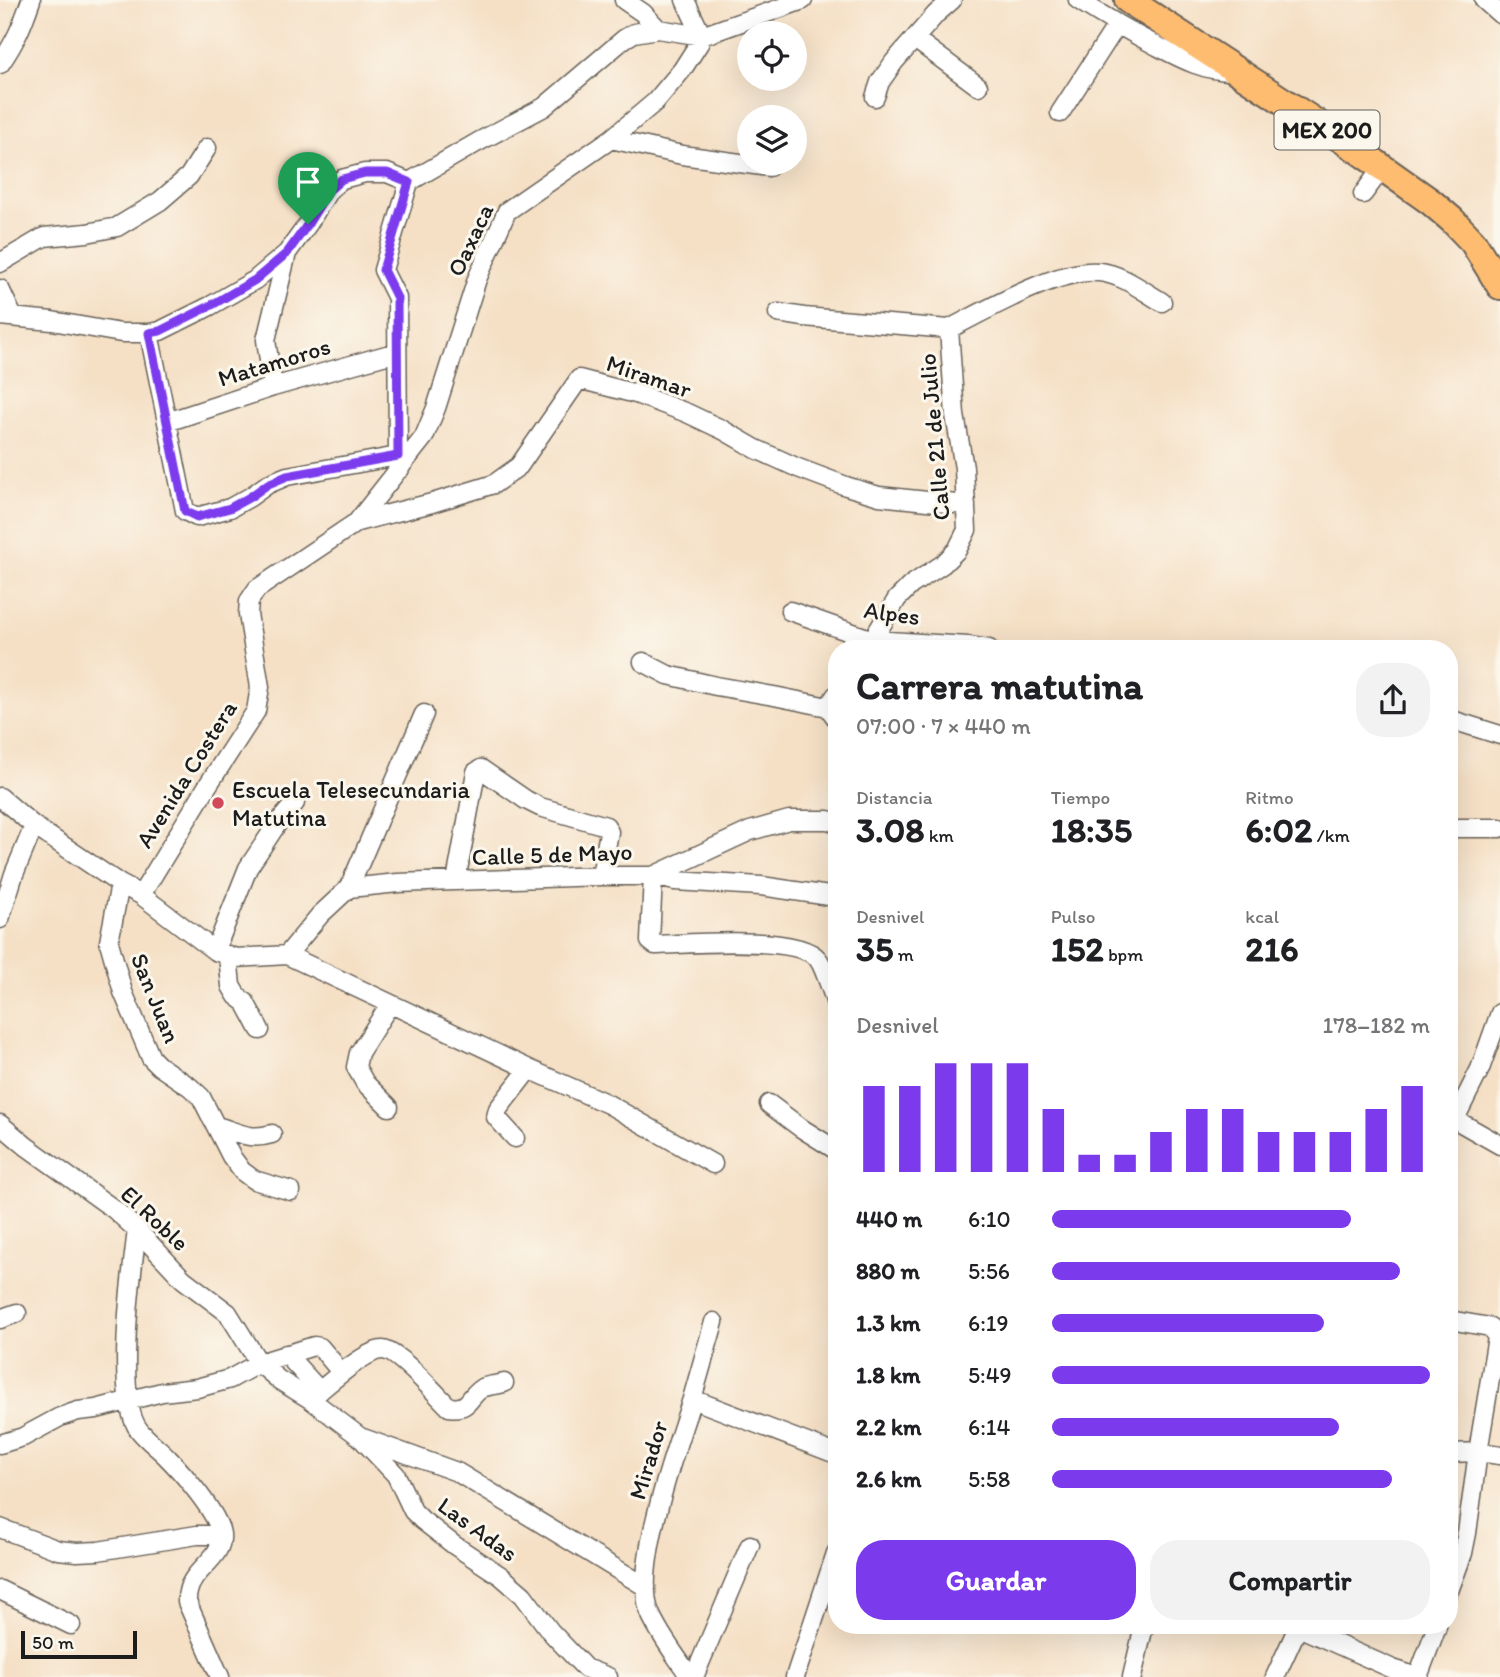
<!DOCTYPE html>
<html lang="es">
<meta charset="utf-8">
<style>
body{margin:0;font-family:Itim,sans-serif;background:#f2f2f2;color:#202124;height:100vh;display:flex;flex-direction:column;font-size:26px;white-space:nowrap}
*{box-sizing:border-box;margin:0}
p{font-size:23px;color:#757577}
.icon{flex:none;width:38px;height:38px;fill:none;stroke:currentColor;stroke-width:2;stroke-linecap:round;stroke-linejoin:round}
.map{position:relative;flex:1;overflow:hidden}
.panel{position:absolute;left:828px;top:640px;width:630px;height:994px;display:flex;flex-direction:column;background:#fff;border-radius:28px;box-shadow:0 7px 28px #0002}
.panel>*{flex:none}
.fabs{position:absolute;left:737px;top:21px;display:grid;gap:14px}
.fabs a{display:grid;place-items:center;width:70px;height:70px;border-radius:50%;background:#fff;box-shadow:0 7px 28px #0002;font-size:35px}
.scale{position:absolute;left:21px;bottom:18px;width:116px;box-sizing:border-box;padding-left:7px;border:4px solid #1c1c1c;border-top:0;font-size:19px;line-height:24px;white-space:nowrap;color:#1c1c1c;-webkit-text-stroke:5px #fbf7ec;paint-order:stroke}
.pin{position:absolute;display:grid;place-items:center;width:60px;height:60px;color:#fff;margin:-72px -30px;border-radius:50% 50% 50% 0;rotate:-45deg;box-shadow:0 0 7px #0007}
.pin .icon{rotate:45deg}
.round{display:grid;place-items:center;flex:none;width:74px;height:74px;border-radius:28px;background:#f2f2f2}
.overview{display:flex;align-items:center;justify-content:space-between;height:119px;padding:0 28px}
h1{font-size:38px;font-weight:800;line-height:52px}
.metrics{display:grid;grid-template-columns:repeat(3,1fr);gap:10px;height:119px;padding:7px 28px}
.metrics div{display:grid;align-content:center}
.metrics b{font-size:35px;font-weight:800}
.metrics small{font-size:19px;font-weight:400}
.metrics p{font-size:19px}
.chart{height:196px;padding:14px 28px}
.chart p{display:flex;justify-content:space-between}
.chart svg{width:100%;height:126px;margin-top:7px;stroke:#7c3aed;stroke-width:6}
.button{display:flex;gap:14px;margin-top:auto;padding:14px 28px}
.button a{flex:1;height:80px;border-radius:28px;background:#7c3aed;color:#fff;font-size:28px;font-weight:800;line-height:80px;text-align:center}
.button a+a{background:#f2f2f2;color:#202124}
ul{padding:0 28px;list-style:none;font-size:23px}
li{display:grid;grid-template-columns:112px 84px 1fr;align-items:center;height:52px}
li i{height:18px;border-radius:9px;background:#7c3aed}
.map>svg:first-child{display:block}
.lines{fill:none;stroke-linecap:round;stroke-linejoin:round}
.minor-casing{stroke:#686158;stroke-width:21}
.highway-casing{stroke:#686158;stroke-width:30}
.minor{stroke:#fff;stroke-width:18}
.highway{stroke:#febc70;stroke-width:26}
.route-casing{stroke:#fff;stroke-width:14}
.route{stroke:#7c3aed;stroke-width:9}
.poi-dot{fill:#d1495b;stroke:#fbf7ec;stroke-width:2.5}
.labels{text-anchor:middle;dominant-baseline:central;stroke-width:6;stroke-linejoin:round;paint-order:stroke}
.shield{fill:#fbf7ec;stroke:#5f5e5a;stroke-width:2}
.shield-label{font-size:23px;font-weight:bold;fill:#1c1c1c}
.street-label{font-size:24px;fill:#1c1c1c;stroke:#fbf7ec}
.poi-label{font-size:24px;fill:#1c1c1c;stroke:#fbf7ec;text-anchor:start}
</style>
<div class="map">
<svg width="1500" height="1677" viewBox="0 0 1500 1677">
<rect width="100%" height="100%" fill="#fbf7ec"/>
<filter id="ink" filterUnits="userSpaceOnUse"><feTurbulence type="fractalNoise" baseFrequency=".0143" numOctaves="2"/><feDisplacementMap in="SourceGraphic" scale="14" xChannelSelector="R" yChannelSelector="G"/><feConvolveMatrix kernelMatrix="1 2 1 2 8 2 1 2 1" color-interpolation-filters="sRGB"/></filter>
<filter id="wash" filterUnits="userSpaceOnUse"><feTurbulence type="fractalNoise" baseFrequency=".00686" numOctaves="4" result="noise"/><feDisplacementMap in="SourceGraphic" scale="28" xChannelSelector="R" yChannelSelector="G"/><feGaussianBlur stdDeviation="1.57" result="paint"/><feColorMatrix in="noise" values="0 0 0 0 0 0 0 0 0 0 0 0 0 0 0 0 0 1.4 0 .05"/><feComposite in="paint" operator="in"/></filter>
<g filter="url(#wash)">
<rect width="100%" height="100%" fill="#f5e0c6"/>
</g>
<g filter="url(#ink)">
<g class="lines">
<defs>
<path id="minor" d="M 624,0 L 643,13 L 658,29
M 685,0 L 702,36
M 1078,0 C 1103,16 1128,31 1155,45 C 1180,58 1203,71 1232,71
M 1484,0 L 1500,14
M 915,39 L 978,86
M 0,64 C 16,41 22,26 31,0
M 875,97 L 880,82 L 894,62 L 936,14 L 952,0
M 1060,113 L 1117,25
M 611,139 L 682,155 L 769,167
M 1363,194 L 1383,167
M 0,263 L 44,237 L 87,233 L 117,227 L 160,201 L 189,176 L 207,148
M 0,289 L 13,317
M 778,313 L 804,317 L 949,329
M 0,316 L 52,321 L 121,333 L 149,333 L 160,331 L 210,306 L 255,280 L 287,253
M 149,333 L 185,511 L 197,517 L 230,508 L 250,497 L 268,484 L 287,476 L 398,456
M 273,387 L 266,340 L 287,253 L 308,224 L 329,190 L 342,179 L 365,173 L 387,173 L 409,182
M 167,422 L 273,387 L 397,352
M 400,469 L 398,456 L 397,298 L 383,270 L 409,182 L 478,142 L 544,107 L 624,39 L 634,33 L 658,29 L 702,36 L 803,0
M 357,522 L 432,503 L 494,484 L 519,466 L 579,379 L 636,394 L 687,413 L 723,430 L 756,449 L 798,468 L 846,486 L 879,496 L 966,505
M 790,611 L 873,640 L 968,646 L 989,649
M 867,649 L 897,599 L 911,585 L 943,564 L 957,550 L 967,530 L 964,468 L 955,415 L 949,329 C 987,310 1058,268 1099,272 C 1122,274 1143,291 1162,302
M 643,662 L 668,675 L 716,686 L 774,696 L 828,707
M 836,695 L 828,707 L 836,718
M 1449,719 L 1500,735
M 0,797 L 34,826 L 120,884 L 141,895 L 215,951 L 236,958 L 287,955 L 529,1069 L 608,1104 L 713,1164
M 1449,828 L 1500,828
M 456,881 L 476,772 L 481,769 L 526,800 L 540,807 L 606,826 L 609,832 L 601,876
M 120,884 L 109,942 L 123,992 L 151,1058 L 159,1066 L 190,1087 L 201,1097 L 231,1156 L 242,1171 L 254,1180 L 291,1191
M 349,888 L 424,714
M 141,895 L 208,785 L 256,711 L 260,687 L 248,614 L 249,601 L 257,589 L 357,522 L 424,437 L 436,408 L 477,279 L 507,211 L 611,139 L 655,102 L 682,70 L 700,42 L 702,36
M 836,897 L 761,886 L 675,881 L 653,876 L 650,941 L 655,945 C 687,944 798,934 818,959 C 823,965 833,994 836,1004
M 0,919 L 14,874 L 34,826
M 215,951 L 248,868 L 277,824 L 295,803
M 228,955 L 231,986 L 237,996 L 245,1002 L 260,1030
M 287,955 L 320,915 L 349,888 L 398,883 L 601,876 L 653,876 L 750,831 L 789,820 L 828,820 L 836,823
M 769,1104 L 801,1128 L 836,1150
M 389,1107 L 365,1083 L 356,1067 L 359,1053 L 390,1004
M 1449,1116 L 1500,1145
M 1455,1119 L 1480,1069 L 1500,1013
M 0,1124 L 26,1146 L 115,1210 L 137,1230 L 183,1279 L 228,1313 L 259,1363 L 279,1380 L 310,1399 L 360,1437 L 396,1475 L 413,1511 L 422,1520 L 454,1545 L 501,1576 L 523,1595 L 550,1631 L 585,1668 L 608,1677
M 216,1126 C 238,1132 249,1141 272,1134
M 515,1138 L 496,1117 L 498,1109 L 529,1069
M 137,1230 C 132,1271 114,1398 139,1430 C 146,1439 157,1447 166,1456 C 181,1471 218,1513 221,1534 C 224,1558 192,1569 188,1592 C 187,1595 187,1599 187,1602 L 220,1677
M 0,1319 L 17,1313
M 1449,1320 L 1490,1327 L 1497,1337 L 1478,1452 L 1467,1533 L 1463,1553 L 1449,1591
M 286,1354 L 320,1391
M 310,1399 C 325,1387 366,1349 383,1350 C 398,1351 437,1395 449,1407 C 471,1410 467,1397 482,1388 C 488,1385 498,1385 504,1383
M 692,1399 L 714,1322
M 363,1438 L 457,1472 L 646,1587
M 0,1444 L 23,1437 L 60,1417 L 78,1411 L 96,1409 L 162,1392 L 197,1388 L 230,1379 L 259,1363 L 314,1346 L 320,1347 L 342,1373
M 1449,1453 L 1478,1452 L 1500,1455
M 0,1528 L 58,1550 L 77,1552 L 98,1551 L 197,1535 L 221,1535
M 0,1590 L 71,1625
M 1296,1626 L 1393,1669 L 1417,1677
M 690,1677 C 677,1657 660,1636 650,1613 C 632,1568 677,1446 692,1399 L 836,1454
M 694,1677 L 750,1545
M 795,1677 L 836,1553
M 1132,1677 L 1144,1626
M 1275,1677 L 1298,1627
M 1418,1677 L 1437,1626"/>
<path id="highway" d="M 1128,0 L 1352,146 L 1431,202 L 1452,220 L 1473,242 L 1500,286"/>
</defs>
<!-- minor casing -->
<use href="#minor" class="minor-casing"/>
<!-- highway casing -->
<use href="#highway" class="highway-casing"/>
<!-- minor -->
<use href="#minor" class="minor"/>
<!-- highway -->
<use href="#highway" class="highway"/>
</g>
</g>
<g class="lines" filter="url(#ink)">
<defs>
<path id="route" d="M 365,173 L 387,173 L 409,182 L 383,270 L 397,298 L 398,456 L 287,476 L 268,484 L 250,497 L 230,508 L 197,517 L 185,511 L 149,333 L 160,331 L 210,306 L 255,280 L 287,253 L 308,224 L 329,190 L 342,179 Z"/>
</defs>
<!-- route casing -->
<use href="#route" class="route-casing"/>
<!-- route -->
<use href="#route" class="route"/>
</g>
<!-- markers -->
<circle class="poi-dot" cx="218" cy="803" r="7"/>
<g class="labels">
<!-- shield labels -->
<rect class="shield" x="1274.5" y="110.5" width="105" height="39" rx="5"/>
<g class="shield-label">
<text x="1327" y="130">MEX 200</text>
</g>
<!-- street labels -->
<g class="street-label">
<text transform="translate(470 240) rotate(-65)">Oaxaca</text>
<text transform="translate(274 362) rotate(-17)">Matamoros</text>
<text transform="translate(649 376) rotate(19)">Miramar</text>
<text transform="translate(934 437) rotate(-95)">Calle 21 de Julio</text>
<text transform="translate(892 613) rotate(8)">Alpes</text>
<text transform="translate(186 774) rotate(-58)">Avenida Costera</text>
<text transform="translate(552 854) rotate(-2)">Calle 5 de Mayo</text>
<text transform="translate(156 998) rotate(68)">San Juan</text>
<text transform="translate(155 1218) rotate(43)">El Roble</text>
<text transform="translate(648 1460) rotate(-73)">Mirador</text>
<text transform="translate(478 1529) rotate(36)">Las Adas</text>
</g>
<!-- poi labels -->
<g class="poi-label">
<text x="232" y="789">Escuela Telesecundaria<tspan x="232" dy="28">Matutina</tspan></text>
</g>
</g>
</svg>
<div class="fabs">
<a><svg class="icon" aria-label="locate" viewBox="0 0 24 24"><circle cx="12" cy="12" r="6"/><path d="M12 2v4M12 18v4M2 12h4M18 12h4"/></svg></a>
<a><svg class="icon" aria-label="layers" viewBox="0 0 24 24"><path d="M12 4l9 5-9 5-9-5zM3 14l9 5 9-5"/></svg></a>
</div>
<div class="scale">50 m</div>
<div class="pin" style="left:308px;top:224px;background:#1e9e55"><svg class="icon" aria-label="arrive" viewBox="0 0 24 24"><path d="M6 21V4h12l-3 4 3 4H6"/></svg></div>
<section class="panel">
<div class="overview"><div><h1>Carrera matutina</h1><p>07:00 · 7 × 440 m</p></div><a class="round"><svg class="icon" aria-label="share" viewBox="0 0 24 24"><path d="M12 15V3M7 8l5-5 5 5M5 13v7h14v-7"/></svg></a></div>
<div class="metrics">
<div><p>Distancia</p><b>3.08<small> km</small></b></div>
<div><p>Tiempo</p><b>18:35</b></div>
<div><p>Ritmo</p><b>6:02<small> /km</small></b></div>
</div>
<div class="metrics">
<div><p>Desnivel</p><b>35<small> m</small></b></div>
<div><p>Pulso</p><b>152<small> bpm</small></b></div>
<div><p>kcal</p><b>216</b></div>
</div>
<div class="chart"><p><span>Desnivel</span>178–182 m</p>
<svg viewBox="0 0 160 44" preserveAspectRatio="none"><path d="M5 44V14M15 44V14M25 44V6M35 44V6M45 44V6M55 44V22M65 44V38M75 44V38M85 44V30M95 44V22M105 44V22M115 44V30M125 44V30M135 44V30M145 44V22M155 44V14"/></svg>
</div>
<ul>
<li><b>440 m</b>6:10<i style="width:79%"></i></li>
<li><b>880 m</b>5:56<i style="width:92%"></i></li>
<li><b>1.3 km</b>6:19<i style="width:72%"></i></li>
<li><b>1.8 km</b>5:49<i style="width:100%"></i></li>
<li><b>2.2 km</b>6:14<i style="width:76%"></i></li>
<li><b>2.6 km</b>5:58<i style="width:90%"></i></li>
</ul>
<div class="button"><a>Guardar</a><a>Compartir</a></div>
</section>
</div>
